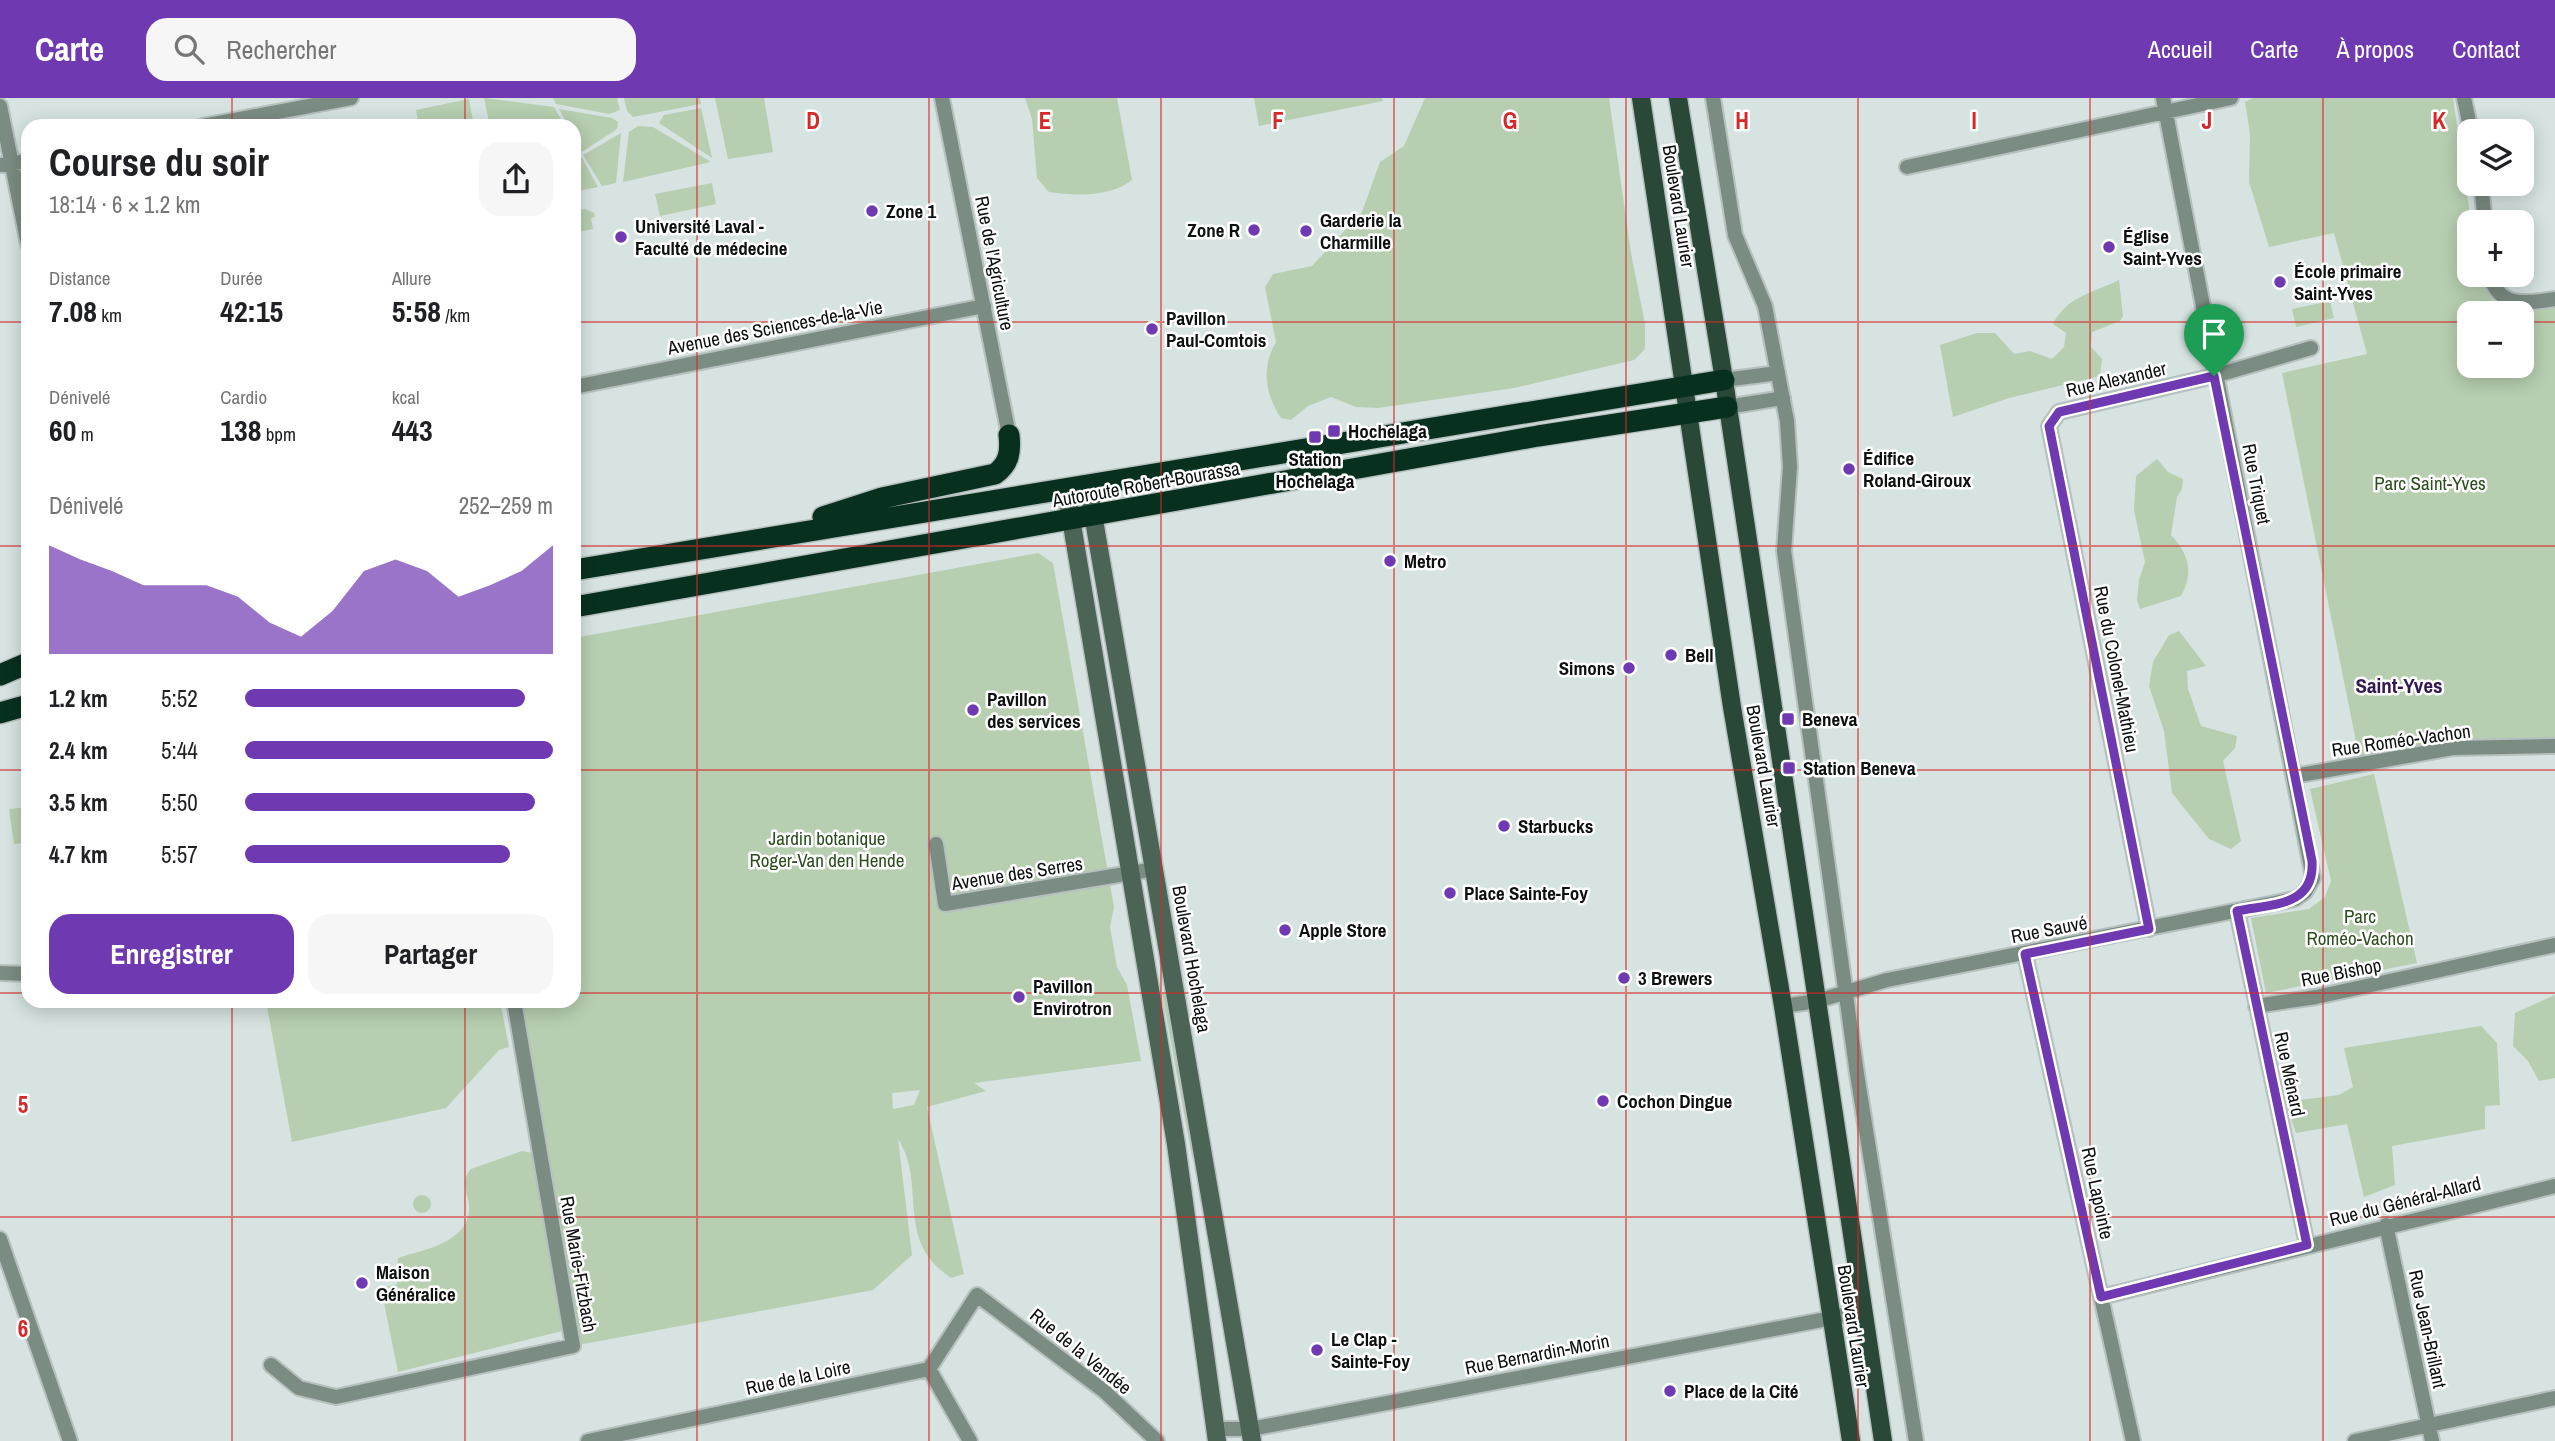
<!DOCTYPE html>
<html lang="fr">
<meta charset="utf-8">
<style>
body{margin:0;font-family:"Archivo Narrow",sans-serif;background:#f6f6f6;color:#202124;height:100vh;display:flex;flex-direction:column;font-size:26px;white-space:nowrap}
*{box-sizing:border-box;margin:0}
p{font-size:23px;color:#757577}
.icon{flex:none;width:38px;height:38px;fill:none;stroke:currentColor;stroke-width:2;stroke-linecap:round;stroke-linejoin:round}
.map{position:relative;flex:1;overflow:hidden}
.side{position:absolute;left:21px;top:21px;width:560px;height:889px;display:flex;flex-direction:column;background:#fff;border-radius:21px;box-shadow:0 4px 18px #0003}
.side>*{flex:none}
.fabs{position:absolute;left:2457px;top:21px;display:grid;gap:14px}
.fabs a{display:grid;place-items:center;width:77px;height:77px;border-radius:14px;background:#fff;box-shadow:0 4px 18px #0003;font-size:35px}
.pin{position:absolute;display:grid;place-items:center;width:60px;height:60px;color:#fff;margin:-72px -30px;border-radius:50% 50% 50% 0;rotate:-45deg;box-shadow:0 0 7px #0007}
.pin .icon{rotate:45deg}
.round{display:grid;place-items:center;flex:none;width:74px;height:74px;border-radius:21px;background:#f6f6f6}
.overview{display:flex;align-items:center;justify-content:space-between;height:119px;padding:0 28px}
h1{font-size:38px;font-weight:800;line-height:52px}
.figures{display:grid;grid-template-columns:repeat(3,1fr);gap:10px;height:119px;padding:7px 28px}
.figures div{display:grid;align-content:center}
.figures b{font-size:30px;font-weight:800}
.figures small{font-size:19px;font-weight:400}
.figures p{font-size:19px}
.chart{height:196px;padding:14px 28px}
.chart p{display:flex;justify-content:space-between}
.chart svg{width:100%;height:126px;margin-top:7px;fill:#6f3ab1;opacity:.7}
.button{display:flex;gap:14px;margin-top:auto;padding:14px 28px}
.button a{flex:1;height:80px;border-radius:21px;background:#6f3ab1;color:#fff;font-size:28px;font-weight:800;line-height:80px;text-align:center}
.button a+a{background:#f6f6f6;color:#202124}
ul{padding:0 28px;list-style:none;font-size:23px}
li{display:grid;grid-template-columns:112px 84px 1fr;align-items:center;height:52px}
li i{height:18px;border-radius:9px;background:#6f3ab1}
header{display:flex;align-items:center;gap:42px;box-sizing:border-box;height:98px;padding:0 35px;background:#6f3ab1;color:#fff}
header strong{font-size:33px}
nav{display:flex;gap:38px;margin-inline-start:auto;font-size:24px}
.search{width:490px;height:63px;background:#f6f6f6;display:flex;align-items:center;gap:18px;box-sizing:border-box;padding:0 24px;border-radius:21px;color:#757577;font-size:26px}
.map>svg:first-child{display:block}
.green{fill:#b7ceb0;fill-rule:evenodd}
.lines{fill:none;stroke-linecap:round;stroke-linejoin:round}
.street-casing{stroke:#b6c1bf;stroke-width:18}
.secondary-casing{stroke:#b6c1bf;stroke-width:21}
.primary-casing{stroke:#b6c1bf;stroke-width:21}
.highway-casing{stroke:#b6c1bf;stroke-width:24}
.street{stroke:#7b8c82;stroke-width:14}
.secondary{stroke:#4b6456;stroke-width:18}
.primary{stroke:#294838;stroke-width:18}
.highway{stroke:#08301f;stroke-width:21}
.route-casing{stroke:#fff;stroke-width:14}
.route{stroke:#6f3ab1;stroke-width:9}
.grid{fill:none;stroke:#d62828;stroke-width:2;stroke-opacity:0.55}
.poi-dot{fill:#6f3ab1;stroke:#fff;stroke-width:2.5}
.labels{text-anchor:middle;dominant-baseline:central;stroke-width:5;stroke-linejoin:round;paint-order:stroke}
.street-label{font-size:19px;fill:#0c100f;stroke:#fff}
.poi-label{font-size:19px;font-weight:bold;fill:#0c100f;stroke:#fff;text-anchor:start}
.park-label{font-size:19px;fill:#2b4e1e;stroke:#fff}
.neighbourhood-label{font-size:21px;font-weight:bold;fill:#321952;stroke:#fff}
.grid-label{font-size:23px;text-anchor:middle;font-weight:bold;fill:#d62828;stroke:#fff;stroke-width:5;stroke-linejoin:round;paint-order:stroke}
</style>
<header>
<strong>Carte</strong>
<div class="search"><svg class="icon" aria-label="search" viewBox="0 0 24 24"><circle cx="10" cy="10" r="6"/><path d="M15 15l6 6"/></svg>Rechercher</div>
<nav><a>Accueil</a><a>Carte</a><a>À propos</a><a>Contact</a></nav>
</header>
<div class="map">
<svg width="2555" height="1343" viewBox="0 0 2555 1343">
<rect width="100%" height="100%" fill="#d6e3e1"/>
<!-- green -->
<path class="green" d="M 484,0 L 554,9 L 565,28 L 490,28 Z
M 553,0 L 617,0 L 620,12 L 609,16 L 556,6 Z
M 624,0 L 700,0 L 701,6 L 633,19 L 627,13 Z
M 715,0 L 764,0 L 773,54 L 728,61 Z
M 1025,0 L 1117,0 L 1132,82 C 1110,99 1076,98 1049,94 L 1037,80 L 1032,21 Z
M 1254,0 L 1382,0 L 1383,3 L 1259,28 Z
M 1425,0 L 1609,0 L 1631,155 L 1645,226 L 1645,251 L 1634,262 L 1514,290 L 1378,310 L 1356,309 L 1331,299 L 1308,308 L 1291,322 L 1281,320 C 1265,295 1261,270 1276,244 L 1265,189 L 1273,176 L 1312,168 L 1362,114 L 1380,64 L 1404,48 Z
M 2253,0 L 2453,0 L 2471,124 L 2469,177 L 2479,177 L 2494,205 L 2520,214 L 2555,209 L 2555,644 L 2451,645 L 2359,658 L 2282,275 L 2367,256 L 2334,135 L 2269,149 L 2249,84 L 2250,35 L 2245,4 ZM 2469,215 L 2522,215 L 2522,268 L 2469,268 Z
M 469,1 L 474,28 L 419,28 L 416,12 Z
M 701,10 L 712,60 L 659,25 L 664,17 Z
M 559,11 L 612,20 L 618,24 L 617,31 L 582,54 L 574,39 L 574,28 L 568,28 Z
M 638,28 L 653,29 L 711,64 L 623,84 L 629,34 Z
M 621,35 L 616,85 L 602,88 L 583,57 Z
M 581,58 L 598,89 L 574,94 L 574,62 Z
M 712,85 L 716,106 L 660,118 L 655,96 Z
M 585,111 L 594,115 L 595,119 L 591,120 L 593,131 L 574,135 L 574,113 Z
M 2119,182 L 2123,218 L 2120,223 L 2092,234 L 2091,249 L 2102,261 L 2100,278 L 2009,300 L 1953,319 L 1940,247 L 1977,235 L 1995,235 L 2014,256 L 2030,253 L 2052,261 L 2064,249 L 2066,235 L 2053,226 C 2067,198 2093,195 2119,182 Z
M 2330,203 L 2334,220 L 2296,229 L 2292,211 Z
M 2157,361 L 2168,374 L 2183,381 L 2182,391 L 2177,399 L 2171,437 C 2189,456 2194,475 2181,498 L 2140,511 L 2137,502 L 2139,482 L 2145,464 L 2134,412 L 2136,378 Z
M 1038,455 L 1053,465 L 1114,809 L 1110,829 L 1117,869 L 1127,887 L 1141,963 L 974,985 L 986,993 L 927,1009 L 964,1176 L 951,1180 C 893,1141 928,1087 898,1041 L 912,1157 L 873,1192 L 573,1248 L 516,903 L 574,903 L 574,540 ZM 920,992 L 914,1007 L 893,1011 L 892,995 Z
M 2179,533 L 2206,568 L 2187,573 L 2188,591 L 2201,628 L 2237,638 L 2235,650 L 2223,663 L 2241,743 L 2231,751 L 2209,741 L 2172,695 L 2164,633 L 2149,588 L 2153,564 L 2169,537 Z
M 2374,676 L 2417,865 L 2266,895 L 2251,820 L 2309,811 L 2325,799 L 2331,783 L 2310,691 Z
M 28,709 L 28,745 L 14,746 L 9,711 Z
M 1170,895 L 1199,1057 L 1192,1059 L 1162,896 Z
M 2555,897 L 2555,980 L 2539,983 L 2528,963 L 2513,948 L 2515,915 Z
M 266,903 L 500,903 L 509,949 L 499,952 L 446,1010 L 292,1044 Z
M 2481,928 L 2497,945 L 2500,1007 L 2485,1008 L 2485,1031 L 2392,1048 L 2395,1087 L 2364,1099 L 2347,1026 L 2296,1035 L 2285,1004 L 2339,997 L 2353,989 L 2344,950 Z
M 522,1053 L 533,1055 L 562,1233 L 398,1274 L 381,1190 L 397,1186 L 398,1160 C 428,1151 480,1142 467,1097 C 464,1086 463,1081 471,1071 Z
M413 1106a9 9 0 1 1 18 0a9 9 0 1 1-18 0Z"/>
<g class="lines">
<defs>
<path id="street" d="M 942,0 L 1009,337
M 1713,0 L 1735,137 L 1765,208 L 1787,323 L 1790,369 L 1784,453 L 1857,976 L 1916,1343
M 2464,0 L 2471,33
M 0,8 L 28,146
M 203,28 L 351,0
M 0,67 L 28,63
M 1907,69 L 2231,0
M 2481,86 L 2485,124
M 2490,177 C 2498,211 2528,205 2555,201
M 1724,282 L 1778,275
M 574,289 L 984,208
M 1727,309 L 1783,300
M 2294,678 L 2453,650 L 2555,648
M 936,746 L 945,806 L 1155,771
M 2237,813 L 2307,1147
M 2149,831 L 2049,328 L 2059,314 L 2214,278 L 2311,250
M 2025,856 L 2133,1343
M 0,875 L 28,876
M 1783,908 L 1817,903 L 1887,882 L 2295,801 L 2305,794 L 2313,780 L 2163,0
M 2256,908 L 2316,899 L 2555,847
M 2386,1127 L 2432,1343
M 0,1141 L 70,1343
M 2101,1199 L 2555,1088
M 271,1267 L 299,1290 L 336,1299 L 573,1248 L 514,903
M 929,1271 L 970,1343
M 1217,1331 L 1251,1331 L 1832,1220 L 1863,1212
M 588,1343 L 929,1271 L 977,1197 L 1104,1293 L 1157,1343
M 2355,1343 L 2555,1300"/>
<path id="secondary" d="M 1088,387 L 1252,1343
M 1066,391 L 1176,1046 L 1217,1343"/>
<path id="primary" d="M 1641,0 L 1732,609 L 1783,908 L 1851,1343
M 1678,0 L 1724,282 L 1883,1343"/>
<path id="highway" d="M 823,419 L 882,400 L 995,376 C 1009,366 1011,354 1009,337
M 574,472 L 1724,282
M 574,509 L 1538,338 L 1727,309
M 0,577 L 28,565
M 0,615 L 28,607"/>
</defs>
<!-- street casing -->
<use href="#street" class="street-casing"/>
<!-- secondary casing -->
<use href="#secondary" class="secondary-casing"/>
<!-- primary casing -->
<use href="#primary" class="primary-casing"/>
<!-- highway casing -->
<use href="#highway" class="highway-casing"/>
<!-- street -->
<use href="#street" class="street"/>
<!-- secondary -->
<use href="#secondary" class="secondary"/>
<!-- primary -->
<use href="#primary" class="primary"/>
<!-- highway -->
<use href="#highway" class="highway"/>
</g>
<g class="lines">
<defs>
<path id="route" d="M 2214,278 L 2312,763 C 2315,809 2271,806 2237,813 L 2307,1147 L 2101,1199 L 2025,856 L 2149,831 L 2049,328 L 2059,314 Z"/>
</defs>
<!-- route casing -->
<use href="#route" class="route-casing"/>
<!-- route -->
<use href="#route" class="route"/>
</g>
<!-- grid -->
<path class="grid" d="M 232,0 L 232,28M 465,0 L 465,28M 697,0 L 697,1343M 929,0 L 929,1343M 1161,0 L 1161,1343M 1394,0 L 1394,1343M 1626,0 L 1626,1343M 1858,0 L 1858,1343M 2090,0 L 2090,1343M 2323,0 L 2323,1343M 0,224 L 28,224M 574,224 L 2469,224M 2522,224 L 2555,224M 0,448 L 28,448M 574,448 L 2555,448M 0,672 L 28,672M 574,672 L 2555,672M 0,895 L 28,895M 574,895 L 2555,895M 232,903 L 232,1343M 465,903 L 465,1343M 0,1119 L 2555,1119"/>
<!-- markers -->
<g class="poi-dot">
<circle cx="872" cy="113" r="7"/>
<circle cx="1254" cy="132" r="7"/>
<circle cx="1306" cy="133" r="7"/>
<circle cx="621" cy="139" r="7"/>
<circle cx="2109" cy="149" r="7"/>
<circle cx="2280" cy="184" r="7"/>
<circle cx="1152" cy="231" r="7"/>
<rect x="1327" y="326" width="14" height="14" rx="3.5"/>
<rect x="1308" y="332" width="14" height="14" rx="3.5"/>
<circle cx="1849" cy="371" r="7"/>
<circle cx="1390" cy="463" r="7"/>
<circle cx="1671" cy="557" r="7"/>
<circle cx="1629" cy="570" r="7"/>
<circle cx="973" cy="612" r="7"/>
<rect x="1781" y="614" width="14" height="14" rx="3.5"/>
<rect x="1782" y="663" width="14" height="14" rx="3.5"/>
<circle cx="1504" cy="728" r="7"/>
<circle cx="1450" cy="795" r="7"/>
<circle cx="1285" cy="832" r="7"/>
<circle cx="1624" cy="880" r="7"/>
<circle cx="1019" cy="899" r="7"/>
<circle cx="1603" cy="1003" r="7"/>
<circle cx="362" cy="1185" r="7"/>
<circle cx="1317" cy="1252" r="7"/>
<circle cx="1670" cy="1293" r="7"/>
</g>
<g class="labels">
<!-- street labels -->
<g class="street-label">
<text transform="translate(1679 108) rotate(81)">Boulevard Laurier</text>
<text transform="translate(995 165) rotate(79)">Rue de l'Agriculture</text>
<text transform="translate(775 229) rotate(-11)">Avenue des Sciences-de-la-Vie</text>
<text transform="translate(2116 281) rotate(-13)">Rue Alexander</text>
<text transform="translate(1146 386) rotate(-10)">Autoroute Robert-Bourassa</text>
<text transform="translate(2257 386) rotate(79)">Rue Triquet</text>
<text transform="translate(2117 571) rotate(79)">Rue du Colonel-Mathieu</text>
<text transform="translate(2401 642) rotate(-8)">Rue Roméo-Vachon</text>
<text transform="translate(1764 668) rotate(80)">Boulevard Laurier</text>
<text transform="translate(1017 775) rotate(-9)">Avenue des Serres</text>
<text transform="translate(2049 831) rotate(-11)">Rue Sauvé</text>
<text transform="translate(1192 861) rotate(80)">Boulevard Hochelaga</text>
<text transform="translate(2341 874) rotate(-11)">Rue Bishop</text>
<text transform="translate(2290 976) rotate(78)">Rue Ménard</text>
<text transform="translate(2098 1095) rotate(78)">Rue Lapointe</text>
<text transform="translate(2405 1103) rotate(-14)">Rue du Général-Allard</text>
<text transform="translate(579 1166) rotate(80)">Rue Marie-Fitzbach</text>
<text transform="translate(1854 1228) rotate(81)">Boulevard Laurier</text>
<text transform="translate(2428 1231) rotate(78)">Rue Jean-Brillant</text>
<text transform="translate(1081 1253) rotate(39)">Rue de la Vendée</text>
<text transform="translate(1537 1256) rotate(-11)">Rue Bernardin-Morin</text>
<text transform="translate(798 1279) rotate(-12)">Rue de la Loire</text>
</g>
<!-- poi labels -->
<g class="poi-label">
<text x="886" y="113">Zone 1</text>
<text x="1320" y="122">Garderie la<tspan x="1320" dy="22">Charmille</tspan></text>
<text x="635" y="128">Université Laval -<tspan x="635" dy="22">Faculté de médecine</tspan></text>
<text x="1240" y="132" text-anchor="end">Zone R</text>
<text x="2123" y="138">Église<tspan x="2123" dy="22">Saint-Yves</tspan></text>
<text x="2294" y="173">École primaire<tspan x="2294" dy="22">Saint-Yves</tspan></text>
<text x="1166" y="220">Pavillon<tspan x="1166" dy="22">Paul-Comtois</tspan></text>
<text x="1348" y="333">Hochelaga</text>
<text x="1863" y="360">Édifice<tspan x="1863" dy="22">Roland-Giroux</tspan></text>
<text x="1315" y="361" text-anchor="middle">Station<tspan x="1315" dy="22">Hochelaga</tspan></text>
<text x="1404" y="463">Metro</text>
<text x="1685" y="557">Bell</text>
<text x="1615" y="570" text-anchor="end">Simons</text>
<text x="987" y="601">Pavillon<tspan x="987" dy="22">des services</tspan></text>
<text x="1802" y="621">Beneva</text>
<text x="1803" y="670">Station Beneva</text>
<text x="1518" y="728">Starbucks</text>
<text x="1464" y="795">Place Sainte-Foy</text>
<text x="1299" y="832">Apple Store</text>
<text x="1638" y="880">3 Brewers</text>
<text x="1033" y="888">Pavillon<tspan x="1033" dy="22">Envirotron</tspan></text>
<text x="1617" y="1003">Cochon Dingue</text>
<text x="376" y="1174">Maison<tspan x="376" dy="22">Généralice</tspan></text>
<text x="1331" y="1241">Le Clap -<tspan x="1331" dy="22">Sainte-Foy</tspan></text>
<text x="1684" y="1293">Place de la Cité</text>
</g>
<!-- park labels -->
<g class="park-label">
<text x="2430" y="385">Parc Saint-Yves</text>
<text x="827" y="740">Jardin botanique<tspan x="827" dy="22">Roger-Van den Hende</tspan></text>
<text x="2360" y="818">Parc<tspan x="2360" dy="22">Roméo-Vachon</tspan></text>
</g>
<!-- neighbourhood labels -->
<g class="neighbourhood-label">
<text x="2399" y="587">Saint-Yves</text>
</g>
</g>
<g class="grid-label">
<text x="813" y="31">D</text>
<text x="1045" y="31">E</text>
<text x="1278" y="31">F</text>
<text x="1510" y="31">G</text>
<text x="1742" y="31">H</text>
<text x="1974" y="31">I</text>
<text x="2207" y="31">J</text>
<text x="2439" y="31">K</text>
<text x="23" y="1015">5</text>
<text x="23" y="1239">6</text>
</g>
</svg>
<div class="fabs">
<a><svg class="icon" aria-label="layers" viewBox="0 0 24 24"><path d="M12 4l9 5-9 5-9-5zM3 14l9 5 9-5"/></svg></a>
<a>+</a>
<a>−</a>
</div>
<div class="pin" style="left:2214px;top:278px;background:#1e9e55"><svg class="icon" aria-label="arrive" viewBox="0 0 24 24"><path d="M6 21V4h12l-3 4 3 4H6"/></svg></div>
<section class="side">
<div class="overview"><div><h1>Course du soir</h1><p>18:14 · 6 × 1.2 km</p></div><a class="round"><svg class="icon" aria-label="share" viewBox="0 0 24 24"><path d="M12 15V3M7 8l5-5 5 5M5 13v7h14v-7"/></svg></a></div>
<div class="figures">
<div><p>Distance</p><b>7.08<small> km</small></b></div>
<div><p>Durée</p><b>42:15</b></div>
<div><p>Allure</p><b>5:58<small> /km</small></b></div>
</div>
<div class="figures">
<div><p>Dénivelé</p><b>60<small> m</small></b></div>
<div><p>Cardio</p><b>138<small> bpm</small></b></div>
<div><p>kcal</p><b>443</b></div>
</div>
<div class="chart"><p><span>Dénivelé</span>252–259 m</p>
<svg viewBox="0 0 160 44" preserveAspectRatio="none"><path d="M0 44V6L10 11L20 15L30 20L40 20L50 20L60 24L70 33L80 38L90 29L100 15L110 11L120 15L130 24L140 20L150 15L160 6V44z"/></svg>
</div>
<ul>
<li><b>1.2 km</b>5:52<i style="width:91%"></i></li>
<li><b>2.4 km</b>5:44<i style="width:100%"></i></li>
<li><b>3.5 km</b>5:50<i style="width:94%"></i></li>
<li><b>4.7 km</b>5:57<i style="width:86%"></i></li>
</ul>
<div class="button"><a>Enregistrer</a><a>Partager</a></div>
</section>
</div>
